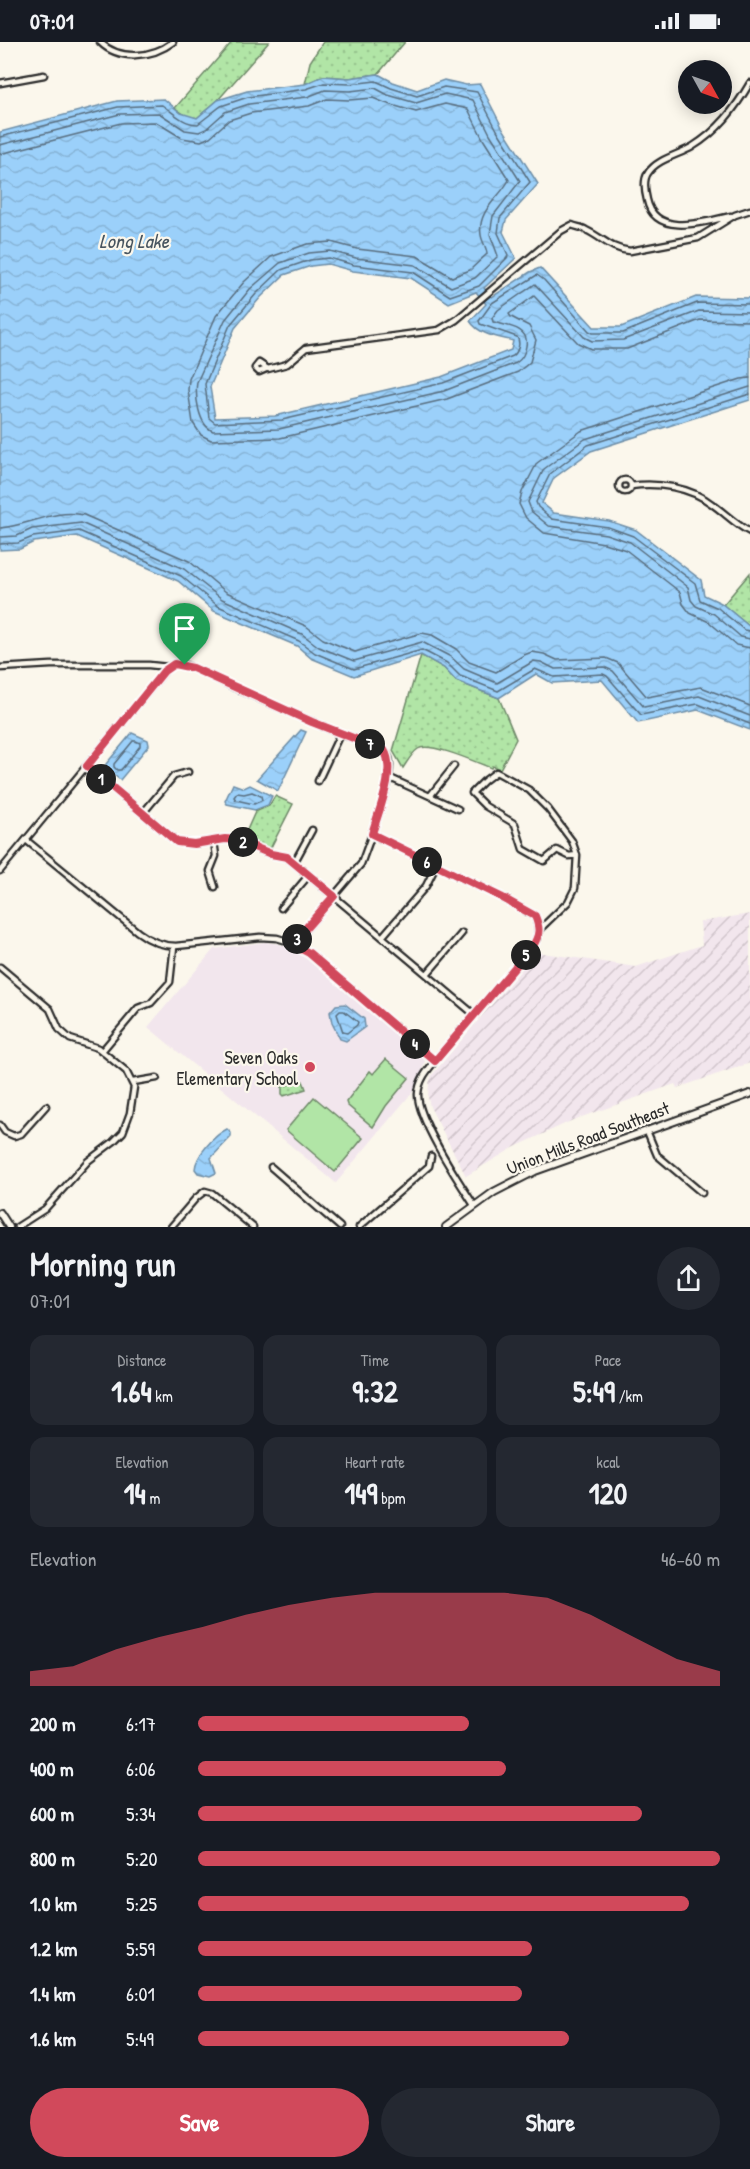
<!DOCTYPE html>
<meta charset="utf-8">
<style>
body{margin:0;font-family:"Patrick Hand",sans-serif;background:#242831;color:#f1f3f6;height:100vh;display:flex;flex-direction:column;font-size:22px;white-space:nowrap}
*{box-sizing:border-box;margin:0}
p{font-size:20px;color:#9ea1a6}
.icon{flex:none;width:33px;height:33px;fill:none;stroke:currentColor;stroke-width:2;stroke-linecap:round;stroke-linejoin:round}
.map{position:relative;height:1185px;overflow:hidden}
.sheet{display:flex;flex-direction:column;background:#171b24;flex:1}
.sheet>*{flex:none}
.needle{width:39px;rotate:130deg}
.fabs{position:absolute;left:678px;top:18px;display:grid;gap:12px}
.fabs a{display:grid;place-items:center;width:54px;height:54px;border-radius:50%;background:#171b24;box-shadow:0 3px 15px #0003;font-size:30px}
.pin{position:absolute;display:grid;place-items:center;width:51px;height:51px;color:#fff;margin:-62px -26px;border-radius:50% 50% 50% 0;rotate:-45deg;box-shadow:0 0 6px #0007}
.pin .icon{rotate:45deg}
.km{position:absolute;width:30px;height:30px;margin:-15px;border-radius:50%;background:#222;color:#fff;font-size:16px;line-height:30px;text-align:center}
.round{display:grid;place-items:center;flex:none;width:63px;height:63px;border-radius:32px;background:#242831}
.overview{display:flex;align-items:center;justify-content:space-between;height:102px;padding:0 30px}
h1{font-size:33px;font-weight:700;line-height:45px}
.stats{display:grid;grid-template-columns:repeat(3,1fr);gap:9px;height:102px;padding:6px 30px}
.stats div{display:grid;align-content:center;border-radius:15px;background:#242831;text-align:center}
.stats b{font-size:30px;font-weight:700}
.stats small{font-size:16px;font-weight:400}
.stats p{font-size:16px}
.chart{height:168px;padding:12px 30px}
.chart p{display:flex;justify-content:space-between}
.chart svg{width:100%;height:108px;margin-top:6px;fill:#d1495b;opacity:.7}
.action{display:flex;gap:12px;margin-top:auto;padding:12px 30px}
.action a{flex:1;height:69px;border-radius:36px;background:#d1495b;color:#fff;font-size:24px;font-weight:700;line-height:69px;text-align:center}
.action a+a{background:#242831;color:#f1f3f6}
ul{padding:0 30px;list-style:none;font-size:20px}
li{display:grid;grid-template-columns:96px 72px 1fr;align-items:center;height:45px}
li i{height:15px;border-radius:8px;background:#d1495b}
.status{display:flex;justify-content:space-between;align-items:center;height:42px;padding:0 30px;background:#171b24;direction:ltr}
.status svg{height:16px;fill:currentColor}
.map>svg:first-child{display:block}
.built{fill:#f2e6ed}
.industrial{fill:url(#industrial-furrows)}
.grass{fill:#b1e5a6;stroke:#6e8868;stroke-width:1.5}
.park{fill:url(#park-dots);stroke:#6e8868;stroke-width:1.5}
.water{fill:url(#water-waves);stroke:#6e8ea7;stroke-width:1.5;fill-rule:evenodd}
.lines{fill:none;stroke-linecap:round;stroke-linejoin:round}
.shore{stroke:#586d7e;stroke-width:1.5}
.street-casing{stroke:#2b2b2b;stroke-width:9}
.secondary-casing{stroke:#2b2b2b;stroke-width:10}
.street{stroke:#fbf7ec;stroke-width:4.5}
.secondary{stroke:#fbf7ec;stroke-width:6}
.route-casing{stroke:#fff;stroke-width:12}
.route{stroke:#d1495b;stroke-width:8}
.poi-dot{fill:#d1495b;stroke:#fbf7ec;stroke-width:2}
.labels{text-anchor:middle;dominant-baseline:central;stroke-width:4.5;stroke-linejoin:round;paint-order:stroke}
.poi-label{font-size:18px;fill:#2b2b2b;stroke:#fbf7ec;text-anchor:end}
.street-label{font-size:18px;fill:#2b2b2b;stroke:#fbf7ec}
.water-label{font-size:20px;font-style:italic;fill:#47545f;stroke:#fbf7ec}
</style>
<div class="status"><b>07:01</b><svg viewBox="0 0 49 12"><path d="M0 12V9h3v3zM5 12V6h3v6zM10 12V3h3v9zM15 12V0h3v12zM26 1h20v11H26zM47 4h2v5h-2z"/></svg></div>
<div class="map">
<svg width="750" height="1185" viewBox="0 0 750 1185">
<defs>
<pattern id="industrial-furrows" width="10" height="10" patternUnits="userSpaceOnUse" patternTransform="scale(1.5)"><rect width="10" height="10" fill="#f2e6ed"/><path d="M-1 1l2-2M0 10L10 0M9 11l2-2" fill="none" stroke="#d0c5cb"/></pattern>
<pattern id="park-dots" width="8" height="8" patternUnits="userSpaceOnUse" patternTransform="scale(1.5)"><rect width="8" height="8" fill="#b1e5a6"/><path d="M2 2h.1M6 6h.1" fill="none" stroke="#98c58f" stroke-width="1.8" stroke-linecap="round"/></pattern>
<pattern id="water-waves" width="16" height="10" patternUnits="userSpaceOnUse" patternTransform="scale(1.5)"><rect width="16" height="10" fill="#9bd0fa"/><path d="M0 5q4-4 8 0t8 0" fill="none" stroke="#86b3d6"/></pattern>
</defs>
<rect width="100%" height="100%" fill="#fbf7ec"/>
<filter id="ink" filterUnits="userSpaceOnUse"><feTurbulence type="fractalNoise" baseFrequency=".0167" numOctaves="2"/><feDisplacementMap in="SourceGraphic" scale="12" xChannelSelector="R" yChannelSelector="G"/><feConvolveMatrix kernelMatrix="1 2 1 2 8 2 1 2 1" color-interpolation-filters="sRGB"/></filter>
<g filter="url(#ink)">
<!-- built -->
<path class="built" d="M 265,900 L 279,902 L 296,908 L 424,1016 L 425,1020 L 415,1047 L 336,1141 L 148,985 L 214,907 Z"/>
<!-- industrial -->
<path class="industrial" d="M 750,872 L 750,1021 L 677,1046 L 675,1042 L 573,1078 L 513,1106 L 466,1134 L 430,1065 L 428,1055 L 429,1041 L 432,1033 L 536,910 L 636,925 L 702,903 L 700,880 Z"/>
<!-- grass -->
<path class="grass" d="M 386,1017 L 409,1036 L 386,1064 L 373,1085 L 347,1063 L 346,1060 L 370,1029 L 373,1032 Z
M 314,1055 L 363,1096 L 335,1130 L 286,1088 Z"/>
<!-- park -->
<path class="park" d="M 232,0 L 269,0 L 218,58 L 197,76 C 188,76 182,71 175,66 Z
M 323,0 L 405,0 L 378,32 L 349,36 L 323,34 L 305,42 L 310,20 Z
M 750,531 L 750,585 L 723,563 Z
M 421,613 L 444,626 L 456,639 L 499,656 L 516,697 L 500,727 L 492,724 L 491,726 C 478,721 429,699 418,707 C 412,711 407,720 403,726 L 393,709 Z
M 275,754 L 293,762 L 269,809 L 243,797 L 255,770 L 269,764 Z
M 300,1038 L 303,1039 L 306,1047 L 284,1054 L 282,1052 L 282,1045 Z"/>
<!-- water -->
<path class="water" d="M 378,32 L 393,40 L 417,48 L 444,38 L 466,43 L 480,42 L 502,85 L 538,142 L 506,178 L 503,190 L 516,216 L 484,246 L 492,255 L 530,230 L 540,226 L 594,285 L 621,285 L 696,255 L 750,256 L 750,358 L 591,409 L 554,436 L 542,461 L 554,471 L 609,479 L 636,488 L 701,538 L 704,553 L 721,561 L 750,585 L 750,688 L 698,668 L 638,681 L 602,638 L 552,641 L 536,632 L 499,656 L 456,639 L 444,626 L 421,613 L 354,634 L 311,616 L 297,604 L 214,569 L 178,539 L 77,494 L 34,500 L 20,507 L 0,508 L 0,90 L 117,59 L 164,57 L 181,71 L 197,76 L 218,58 L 247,49 L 305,42 L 323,34 L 349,36 ZM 328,222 L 353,229 L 411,236 L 449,261 L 476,250 L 486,262 L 470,279 C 479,293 498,295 513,299 L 511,308 L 441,335 L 275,374 L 215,376 L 210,345 L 235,286 L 260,256 L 284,233 L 311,224 Z
M 301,688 L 306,690 L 278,749 L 257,737 Z
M 132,691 L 148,698 L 149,703 L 120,738 L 106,726 L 106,722 Z
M 233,742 L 244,746 L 250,743 L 272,754 L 268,763 L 255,768 L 227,762 L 225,759 Z
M 345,962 L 364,977 L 365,985 L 346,999 L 340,997 L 332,981 L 330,970 L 336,963 Z
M 227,1087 L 231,1091 L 231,1095 L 211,1116 L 216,1131 L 210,1134 L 198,1131 L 195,1127 C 196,1113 215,1093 227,1087 Z"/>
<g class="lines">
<!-- shore -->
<path class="shore" d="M 0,95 L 118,65 L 162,63 C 174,71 183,82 198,82 L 221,64 L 248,55 L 306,47 L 324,41 L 350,42 L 376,39 L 391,46 L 417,54 L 444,45 L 477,50 L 497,88 L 530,140 L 500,176 L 498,191 L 508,213 L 507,216 L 479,244 L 450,254 L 413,230 L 354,223 L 329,216 L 310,218 L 281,228 L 256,252 L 230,283 L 205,342 L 209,376 L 215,381 L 282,378 L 443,341 L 513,314 C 518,310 521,301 517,295 L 480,282 L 479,279 L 492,261 L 537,233 L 544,238 L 589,289 L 593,291 L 623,291 L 697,261 L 750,262
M 0,103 L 120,72 L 159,71 L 185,88 L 199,90 L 206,87 L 225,70 L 249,62 L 307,55 L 325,48 L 350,49 L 375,46 L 388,53 L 416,61 L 445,52 L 473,58 L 490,92 L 520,139 L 493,174 L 490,192 L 498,214 L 475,236 L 451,245 L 415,223 L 356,216 L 330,209 L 309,211 L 280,221 L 250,247 L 225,278 L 197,340 C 195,354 198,383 213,389 L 279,387 L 444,349 L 516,321 C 522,317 525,312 526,304 C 530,285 506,284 493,280 L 492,276 L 498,268 L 535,242 L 584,295 L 592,299 L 623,298 L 699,269 L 750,270
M 0,112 L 121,81 L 156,80 L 182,96 L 201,99 L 210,95 L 229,78 L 251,71 L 309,64 L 327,57 L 349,58 L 373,56 L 385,61 L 416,70 L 445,62 L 468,67 L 483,97 L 509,138 C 499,157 477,168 481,193 C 482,200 487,206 487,212 L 470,228 L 452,235 L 417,214 L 357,207 L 331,200 L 307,202 L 271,215 L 244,240 L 216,274 L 189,337 L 188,348 L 193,381 L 201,393 L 211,398 L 280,396 L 447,357 L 518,330 L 530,320 L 536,298 L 529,284 L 511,275 L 509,272 L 534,254 L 578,301 L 591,307 L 627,307 L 700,278 L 750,279
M 750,336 L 741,337 L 581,389 L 537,421 L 522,450 L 519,462 L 526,476 L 544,491 L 604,501 L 626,508 L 680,550 L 683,562 L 690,571 L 709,580 L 736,603 L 750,606
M 750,345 L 585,397 L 544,427 L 528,460 L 532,470 L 549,484 L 606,492 L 630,500 L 688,545 L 691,558 L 696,564 L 714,572 L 741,595 L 750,597
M 750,352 L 588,403 L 550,432 L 536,460 L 538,465 L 552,477 L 608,485 L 633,494 L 695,541 L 700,558 L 718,566 L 744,588 L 750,589
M 0,486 C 27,484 56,466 84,473 L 189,519 L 226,550 L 306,584 L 323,597 L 355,610 L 422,591 L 432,593 L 456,607 L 469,620 L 496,630 L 524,613 L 532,610 L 544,612 L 557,618 L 606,616 L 618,621 L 647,655 L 701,645 L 750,664
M 0,495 L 17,494 L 32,487 L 81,481 L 184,527 L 222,557 L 302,592 L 319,605 L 354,619 L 422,600 L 451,615 L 464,627 L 497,641 L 534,619 L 541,620 L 555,627 L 604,625 L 613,629 L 644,665 L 699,654 L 750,674
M 0,502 L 18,501 L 33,495 L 79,489 L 181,534 L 218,564 L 299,599 L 315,611 L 354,627 L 422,608 L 447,621 L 460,634 L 498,649 L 535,627 L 554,635 L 603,632 L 607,634 L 641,673 L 698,662 L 750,682
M 136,699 L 140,701 L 140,704 L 121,728 L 117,728 L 114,725 L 114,722 L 133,699 Z
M 237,751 L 244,752 L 252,750 L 261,754 L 262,758 L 254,762 L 236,758 L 234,755 Z
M 340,969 L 344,969 L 358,980 L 357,983 L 347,991 L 343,990 L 337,972 Z"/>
<defs>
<path id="street" d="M 100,0 C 119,19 152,16 173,0
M 0,41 L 44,33
M 731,174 C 705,180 655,196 647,158 C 645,150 643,138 648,131 C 657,117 678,113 692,105 C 718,89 735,67 750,41
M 266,327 L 259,330 L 255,326 L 259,321 L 268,327 L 287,322 L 306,306 L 439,288 L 456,278 L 561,189 L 572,183 C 576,185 582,185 586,188 C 603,196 610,207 630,209 L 698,196 L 735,173 L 750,168
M619 444a6 6 0 1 1 12 0a6 6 0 1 1-12 0Z
M 631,444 C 657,440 690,445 712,462 C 725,471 736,483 750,490
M 0,626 L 51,623 L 149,623 L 168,625 L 174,622 L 185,623 C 202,629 219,638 235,646 C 271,662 306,677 341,692 C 355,698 383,700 389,716 C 394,734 377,774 372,792 L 501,855 L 535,874 C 539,886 540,892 533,904 L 435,1019 C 427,1029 419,1038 418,1052 C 417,1077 459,1140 474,1163
M 87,724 L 177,800 L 194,802 L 225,797 L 237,798 L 271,812 L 287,815 L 475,973
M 388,735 L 458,767
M 318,739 L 340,692
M 430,754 L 454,724
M 143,771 L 174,734 L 188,730
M 26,798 L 138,890 C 150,899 161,904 176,904 L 260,895 L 277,896 L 287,899 L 309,911 L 435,1019
M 214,799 L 216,814 L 210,829 L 215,845
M 294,821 L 312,788
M 0,829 L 168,625
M 281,866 L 309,833
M 540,887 L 568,860 L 575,846 L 577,813 L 572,799 L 548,767 L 529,748 L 500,732 L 496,730 L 484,739 L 472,751 L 485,764 L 515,782 L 523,807 L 544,819 L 557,808 L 569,814 L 577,813
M 382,895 L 426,844 L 436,824
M 293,902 L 361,822 L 372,792
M 0,925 L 50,967 L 59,987 L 70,997 L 98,1006 L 126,1029 L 134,1045 L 130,1071 L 123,1090 L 113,1100 L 88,1119 L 45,1167 L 17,1185
M 427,932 L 462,891
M 102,1009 L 138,966 L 151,961 L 170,940 L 174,904
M 133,1040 L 157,1036
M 0,1083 L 5,1090 L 14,1094 L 21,1092 L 46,1064
M 647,1089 L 657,1113 L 702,1151
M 271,1125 L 340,1185
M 171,1185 L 196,1156 L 205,1149 L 212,1151 L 253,1185
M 359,1185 L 429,1124 L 431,1114"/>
<path id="secondary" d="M 0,1171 L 9,1185
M 446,1185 L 494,1150 L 535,1129 L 750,1052"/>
</defs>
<!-- street casing -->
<use href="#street" class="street-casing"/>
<!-- secondary casing -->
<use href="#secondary" class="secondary-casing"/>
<!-- street -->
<use href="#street" class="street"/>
<!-- secondary -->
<use href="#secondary" class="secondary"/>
</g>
</g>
<g class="lines" filter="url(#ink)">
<defs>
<path id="route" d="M 174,622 L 193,626 L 312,680 L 384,708 C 397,728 378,770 372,792 L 501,855 L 535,874 C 540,886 540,892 533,904 L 435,1019 L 309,911 L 292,902 L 334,854 L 287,815 L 271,812 L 237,798 L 225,797 L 194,802 L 177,800 L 87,724 L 164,629 Z"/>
</defs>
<!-- route casing -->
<use href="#route" class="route-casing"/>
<!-- route -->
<use href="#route" class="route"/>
</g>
<!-- markers -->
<circle class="poi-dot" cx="310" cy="1025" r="6"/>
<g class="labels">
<!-- poi labels -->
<g class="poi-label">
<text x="298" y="1015">Seven Oaks<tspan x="298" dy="21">Elementary School</tspan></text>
</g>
<!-- street labels -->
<g class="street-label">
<text transform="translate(588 1096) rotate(-21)">Union Mills Road Southeast</text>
</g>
<!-- water labels -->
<g class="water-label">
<text x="134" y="198">Long Lake</text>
</g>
</g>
</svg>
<div class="fabs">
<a><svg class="needle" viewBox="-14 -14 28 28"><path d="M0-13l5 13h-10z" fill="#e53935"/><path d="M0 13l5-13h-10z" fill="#9ea1a6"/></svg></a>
</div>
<div class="pin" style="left:185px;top:623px;background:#1e9e55"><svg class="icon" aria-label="arrive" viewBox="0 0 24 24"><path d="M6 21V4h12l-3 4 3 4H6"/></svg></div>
<b class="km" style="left:101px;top:737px">1</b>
<b class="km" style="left:243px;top:800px">2</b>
<b class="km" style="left:297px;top:897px">3</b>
<b class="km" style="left:415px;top:1002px">4</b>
<b class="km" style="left:526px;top:913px">5</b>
<b class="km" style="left:427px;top:820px">6</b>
<b class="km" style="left:370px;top:702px">7</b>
</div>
<section class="sheet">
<div class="overview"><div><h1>Morning run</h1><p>07:01</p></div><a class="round"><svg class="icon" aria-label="share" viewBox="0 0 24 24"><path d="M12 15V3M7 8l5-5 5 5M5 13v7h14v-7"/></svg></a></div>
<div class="stats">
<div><p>Distance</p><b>1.64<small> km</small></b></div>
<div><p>Time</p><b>9:32</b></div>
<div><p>Pace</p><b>5:49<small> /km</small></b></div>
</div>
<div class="stats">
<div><p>Elevation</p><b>14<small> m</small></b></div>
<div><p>Heart rate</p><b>149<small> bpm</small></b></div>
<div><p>kcal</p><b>120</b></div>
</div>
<div class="chart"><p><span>Elevation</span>46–60 m</p>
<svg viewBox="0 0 160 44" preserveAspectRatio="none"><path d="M0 44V38L10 36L20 29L30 24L40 20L50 15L60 11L70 8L80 6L90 6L100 6L110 6L120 8L130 15L140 24L150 33L160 38V44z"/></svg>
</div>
<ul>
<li><b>200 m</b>6:17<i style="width:52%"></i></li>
<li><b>400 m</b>6:06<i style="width:59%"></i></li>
<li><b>600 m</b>5:34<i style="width:85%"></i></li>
<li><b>800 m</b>5:20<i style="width:100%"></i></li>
<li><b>1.0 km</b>5:25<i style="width:94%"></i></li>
<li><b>1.2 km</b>5:59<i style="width:64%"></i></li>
<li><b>1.4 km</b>6:01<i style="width:62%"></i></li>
<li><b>1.6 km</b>5:49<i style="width:71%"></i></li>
</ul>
<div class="action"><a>Save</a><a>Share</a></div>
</section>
